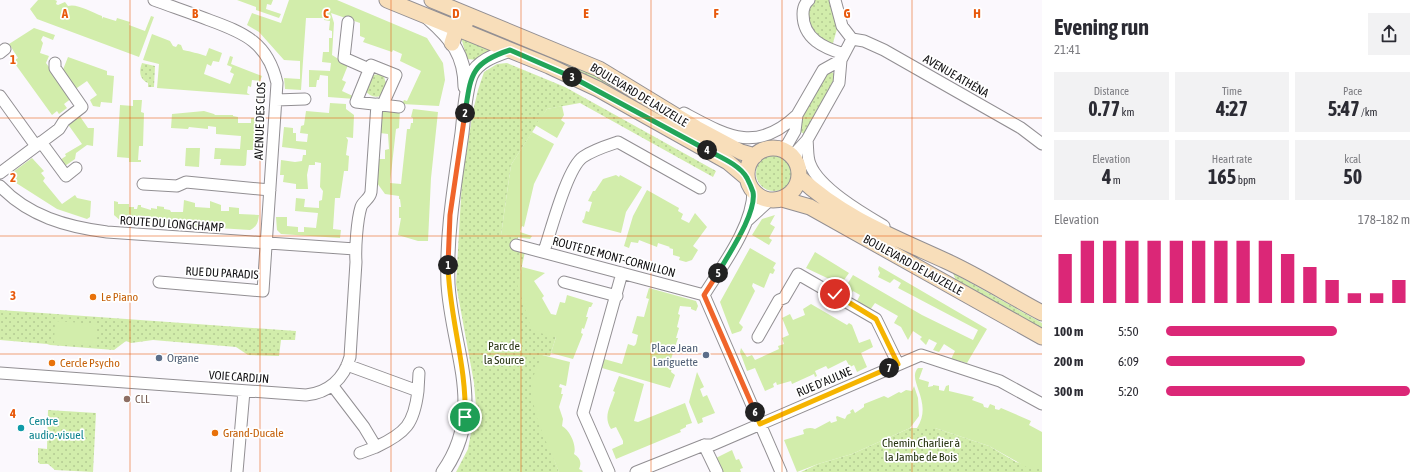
<!DOCTYPE html>
<meta charset="utf-8">
<style>
body{margin:0;font-family:"Asap Condensed",sans-serif;background:#f2f2f3;color:#2b2b33;height:100vh;display:flex;flex-direction:column;font-size:15px;white-space:nowrap}
*{box-sizing:border-box;margin:0}
p{font-size:13px;color:#7c7c81}
.icon{flex:none;width:22px;height:22px;fill:none;stroke:currentColor;stroke-width:2;stroke-linecap:round;stroke-linejoin:round}
.map{position:relative;flex:1;overflow:hidden}
.details{display:flex;flex-direction:column;background:#fff;width:380px}
.details>*{flex:none}
.pin{position:absolute;display:grid;place-items:center;width:34px;height:34px;color:#fff;margin:-17px;border:2px solid #fff;border-radius:50%;box-shadow:0 1px 4px #0007}
.km{position:absolute;width:20px;height:20px;margin:-10px;border-radius:50%;background:#222;color:#fff;font-size:11px;line-height:20px;text-align:center}
.round{display:grid;place-items:center;flex:none;width:42px;height:42px;border-radius:0px;background:#f2f2f3}
.overview{display:flex;align-items:center;justify-content:space-between;height:68px;padding:0 12px}
h1{font-size:22px;font-weight:700;line-height:30px}
.stats{display:grid;grid-template-columns:repeat(3,1fr);gap:6px;height:68px;padding:4px 12px}
.stats div{display:grid;align-content:center;border-radius:0px;background:#f2f2f3;text-align:center}
.stats b{font-size:20px;font-weight:700}
.stats small{font-size:11px;font-weight:400}
.stats p{font-size:11px}
.chart{height:112px;padding:8px 12px}
.chart p{display:flex;justify-content:space-between}
.chart svg{width:100%;height:72px;margin-top:4px;stroke:#db2777;stroke-width:6}
ul{padding:0 12px;list-style:none;font-size:13px}
li{display:grid;grid-template-columns:64px 48px 1fr;align-items:center;height:30px}
li i{height:10px;border-radius:5px;background:#db2777}
main{display:flex;flex:1;min-height:0}
.map>svg:first-child{display:block}
.grass{fill:url(#grass-dots)}
.garden{fill:#d2edab}
.lines{fill:none;stroke-linecap:round;stroke-linejoin:round}
.minor-casing{stroke:#928f93;stroke-width:13}
.tertiary-casing{stroke:#928f93;stroke-width:15}
.secondary-casing{stroke:#928f93;stroke-width:17}
.minor{stroke:#fff;stroke-width:11}
.tertiary{stroke:#fff;stroke-width:13}
.secondary{stroke:#f8deba;stroke-width:15}
.split-1-casing{stroke:#fff;stroke-width:8}
.split-2-casing{stroke:#fff;stroke-width:8}
.split-3-casing{stroke:#fff;stroke-width:8}
.split-4-casing{stroke:#fff;stroke-width:8}
.split-5-casing{stroke:#fff;stroke-width:8}
.split-6-casing{stroke:#fff;stroke-width:8}
.split-7-casing{stroke:#fff;stroke-width:8}
.split-8-casing{stroke:#fff;stroke-width:8}
.split-1{stroke:#f5b400;stroke-width:5}
.split-2{stroke:#f0652b;stroke-width:5}
.split-3{stroke:#22a559;stroke-width:5}
.split-4{stroke:#22a559;stroke-width:5}
.split-5{stroke:#22a559;stroke-width:5}
.split-6{stroke:#f0652b;stroke-width:5}
.split-7{stroke:#f5b400;stroke-width:5}
.split-8{stroke:#f5b400;stroke-width:5}
.grid{fill:none;stroke:#e8590c;stroke-width:1;stroke-opacity:0.55}
.food-dot{fill:#e8710a;stroke:#fff;stroke-width:1.5}
.service-dot{fill:#5c6f8a;stroke:#fff;stroke-width:1.5}
.education-dot{fill:#8d6e63;stroke:#fff;stroke-width:1.5}
.culture-dot{fill:#0f9aa8;stroke:#fff;stroke-width:1.5}
.labels{text-anchor:middle;dominant-baseline:central;stroke-width:3.5;stroke-linejoin:round;paint-order:stroke}
.street-label{font-size:12px;fill:#131214;stroke:#fff}
.food-label{font-size:12px;fill:#c56008;stroke:#fff;text-anchor:start}
.park-label{font-size:12px;fill:#263310;stroke:#fff}
.service-label{font-size:12px;fill:#4e5e75;stroke:#fff;text-anchor:end}
.education-label{font-size:12px;fill:#785e54;stroke:#fff;text-anchor:start}
.culture-label{font-size:12px;fill:#0d838f;stroke:#fff;text-anchor:start}
.grid-label{font-size:13px;text-anchor:middle;font-weight:bold;fill:#e8590c;stroke:#fff;stroke-width:3.5;stroke-linejoin:round;paint-order:stroke}
</style>
<main>
<div class="map">
<svg width="1042" height="472" viewBox="0 0 1042 472">
<defs>
<pattern id="grass-dots" width="8" height="8" patternUnits="userSpaceOnUse"><rect width="8" height="8" fill="#d2edab"/><path d="M2 2h.1M6 6h.1" fill="none" stroke="#b3ca92" stroke-width="1.8" stroke-linecap="round"/></pattern>
</defs>
<rect width="100%" height="100%" fill="#fbf8fd"/>
<!-- grass -->
<path class="grass" d="M 813,0 L 832,0 L 837,29 L 833,43 L 828,44 C 814,33 799,17 813,0 Z
M 474,26 L 576,68 L 596,74 L 685,129 L 745,163 L 743,167 L 469,27 Z
M 461,37 L 489,49 L 489,52 L 477,60 L 467,59 Z
M 142,63 L 155,66 L 154,87 L 148,87 L 148,83 C 139,79 139,71 142,63 Z
M 507,63 L 565,87 L 716,171 L 713,177 L 580,103 L 547,109 L 511,165 L 501,235 L 518,237 L 516,250 L 525,252 L 518,284 L 556,337 L 550,356 L 542,355 L 552,454 L 559,472 L 456,472 L 468,449 L 476,406 L 474,383 L 456,284 L 462,180 L 473,111 L 478,90 L 484,72 L 497,64 Z
M 830,70 L 834,74 L 833,81 L 804,134 L 798,130 L 803,112 L 824,73 Z
M 379,74 L 384,77 L 386,83 L 381,96 C 374,98 369,96 365,90 L 373,75 Z
M756 173a18 18 0 1 1 36 0a18 18 0 1 1-36 0Z
M 953,273 L 1042,323 L 1042,333 L 959,288 Z
M 0,310 L 296,331 L 295,340 L 281,340 L 279,356 L 248,355 L 236,347 L 153,340 L 131,343 L 126,341 L 114,350 L 50,345 L 47,344 L 0,340 Z
M 48,410 L 96,413 L 93,472 L 55,470 L 48,464 L 40,464 L 38,462 L 38,448 L 47,449 Z
M 910,428 L 935,428 L 989,446 L 1016,462 L 1042,469 L 1042,472 L 801,472 L 818,464 L 852,454 Z"/>
<!-- garden -->
<path class="garden" d="M 38,0 L 55,0 L 57,1 L 56,4 L 58,5 L 65,2 L 68,6 C 76,3 92,12 102,16 L 102,19 L 103,17 L 116,21 L 117,18 L 130,22 L 129,25 L 145,31 L 151,16 L 154,17 L 139,57 L 37,19 L 30,9 Z
M 237,0 L 273,0 L 271,5 L 267,4 L 266,9 L 281,14 L 279,18 L 256,10 L 256,7 Z
M 289,0 L 337,0 L 427,38 L 443,63 L 445,80 L 439,106 L 402,104 L 404,100 L 407,101 L 421,71 L 400,61 L 402,54 L 393,50 L 392,52 L 363,42 L 365,38 L 360,36 L 360,23 L 331,13 L 334,23 L 332,55 L 348,65 L 342,80 L 346,82 L 342,91 L 355,97 L 355,99 L 328,97 L 328,76 L 320,75 L 319,80 L 317,80 L 316,87 L 309,87 L 309,70 L 330,71 L 331,63 L 322,62 L 323,52 L 329,52 L 329,38 L 332,38 L 332,31 L 329,30 L 330,21 L 324,20 L 324,18 L 306,18 L 301,90 L 285,89 L 284,78 L 300,79 L 300,61 L 284,60 L 259,32 L 247,25 L 252,13 L 281,23 Z
M 34,28 L 55,35 L 53,40 L 43,36 L 41,40 L 43,43 L 40,53 L 49,56 L 46,63 L 72,98 L 64,104 L 67,108 L 59,114 L 57,111 L 52,115 L 13,61 L 18,58 L 9,44 Z
M 152,34 L 170,41 L 173,46 L 176,47 L 178,44 L 181,45 L 183,50 C 192,52 197,53 206,56 L 209,48 L 222,53 L 219,62 L 213,61 L 211,66 L 207,64 L 204,74 L 230,84 L 234,74 L 230,72 L 232,67 L 227,65 L 230,56 L 233,57 L 231,64 L 262,76 L 260,81 L 252,80 L 251,87 L 248,86 L 247,93 L 250,95 L 157,88 L 159,64 L 143,60 Z
M 68,57 L 107,71 L 107,75 L 114,76 L 112,103 L 101,102 L 100,107 L 93,106 L 90,100 L 97,95 L 87,81 L 74,90 L 62,72 Z
M 133,100 L 142,100 L 141,112 L 144,113 L 143,146 L 139,146 L 138,160 L 141,160 L 141,162 L 129,162 L 129,158 L 117,157 L 120,105 L 133,106 Z
M 330,103 L 346,104 L 346,109 L 354,115 L 353,138 L 346,137 L 348,140 L 346,155 L 349,156 L 348,171 L 344,171 L 340,198 L 335,198 L 333,229 L 341,230 L 340,238 L 281,234 L 277,230 L 276,217 L 287,217 L 287,226 L 298,227 L 298,232 L 304,232 L 304,227 L 316,228 L 318,213 L 295,211 L 296,198 L 305,199 L 304,207 L 319,208 L 319,201 L 322,200 L 323,191 L 320,187 L 321,163 L 315,162 L 315,165 L 309,165 L 307,175 L 308,189 L 296,189 L 296,184 L 283,182 L 284,175 L 280,175 L 281,160 L 295,162 L 302,161 L 303,155 L 306,155 L 306,150 L 282,147 L 284,127 L 293,128 L 293,133 L 296,133 L 296,141 L 307,142 L 308,134 L 300,133 L 301,126 L 304,125 L 306,111 L 329,113 Z
M 562,106 L 564,115 L 561,120 L 565,123 L 557,138 L 535,125 L 547,109 Z
M 381,109 L 400,109 L 399,128 L 396,129 L 390,183 L 401,184 L 407,129 L 410,129 L 411,123 L 413,123 L 413,118 L 411,117 L 413,109 L 438,112 L 431,178 L 428,241 L 418,241 L 398,235 L 401,218 L 399,218 L 399,207 L 401,207 L 400,199 L 399,199 L 399,196 L 385,194 L 377,183 L 379,159 L 385,159 L 385,150 L 389,149 L 388,134 L 380,133 Z
M 204,111 L 214,114 L 215,115 L 233,115 L 233,116 L 238,117 L 238,123 L 251,123 L 251,118 L 257,118 L 258,126 L 264,127 L 263,150 L 247,150 L 246,165 L 244,166 L 220,165 L 221,159 L 214,159 L 215,148 L 240,149 L 241,136 L 216,134 L 216,127 L 208,126 L 208,129 L 189,127 L 188,129 L 171,128 L 172,114 Z
M 79,115 L 88,128 L 94,128 L 93,146 L 87,145 L 76,153 L 75,159 L 65,166 L 60,160 L 66,156 L 65,154 L 82,144 L 67,123 Z
M 532,132 L 554,144 L 534,184 L 524,227 L 522,226 L 520,232 L 532,236 L 530,239 L 501,235 L 511,165 Z
M 186,148 L 200,148 L 199,167 L 185,166 Z
M 32,158 L 44,171 L 41,173 L 45,178 L 43,181 L 62,204 L 75,195 L 77,198 L 91,201 L 90,217 L 87,219 L 57,209 L 13,181 L 12,178 L 13,172 Z
M 616,175 L 619,177 L 620,175 L 642,187 L 626,212 L 621,233 L 583,223 L 582,221 L 584,219 L 586,211 L 589,212 L 592,202 L 588,201 L 593,191 L 595,191 L 603,179 Z
M 647,190 L 679,208 L 678,211 L 683,214 L 681,219 L 689,223 L 695,213 L 707,227 L 693,246 L 698,250 L 692,260 L 686,262 L 679,260 L 680,257 L 673,255 L 673,249 L 669,248 L 670,247 L 658,243 L 657,247 L 639,240 L 638,243 L 631,242 L 629,248 L 624,246 L 633,216 Z
M 184,200 L 195,203 L 195,207 L 210,208 L 210,201 L 221,205 L 221,211 L 229,211 L 229,207 L 239,208 L 239,214 L 259,215 C 258,222 257,227 250,230 L 122,222 L 114,215 L 114,201 L 118,202 L 118,204 L 129,204 L 129,207 L 134,207 L 134,209 L 137,209 L 138,205 L 141,205 L 141,207 L 151,210 L 151,208 L 157,209 L 157,206 L 164,207 L 164,209 L 170,210 L 171,212 L 183,212 Z
M 775,215 L 770,224 L 775,227 L 769,238 L 772,240 L 769,245 L 752,235 L 762,219 Z
M 750,248 L 776,263 L 773,268 L 775,270 L 773,274 L 770,273 L 764,288 L 753,283 L 752,286 L 755,291 L 739,323 L 743,327 L 741,331 L 732,334 L 720,302 Z
M 815,252 L 849,273 L 844,280 L 848,283 L 853,275 L 922,315 L 973,340 L 978,330 L 898,288 L 901,283 L 894,279 L 890,283 L 878,277 L 880,273 L 878,269 L 879,266 L 987,329 L 967,363 L 951,359 L 955,351 L 944,344 L 939,352 L 933,350 L 937,343 L 929,339 L 926,345 L 920,339 L 922,337 L 913,331 L 908,340 L 901,327 L 894,323 L 898,316 L 875,303 L 870,310 L 857,301 L 860,295 L 853,291 L 849,297 L 841,292 L 844,286 L 806,268 Z
M 522,267 L 545,273 L 534,281 L 544,296 L 542,298 L 551,314 L 556,315 L 560,302 L 565,303 L 567,295 L 593,303 L 591,307 L 589,307 L 586,317 L 588,317 L 584,329 L 582,328 L 581,333 L 583,334 L 573,359 L 551,353 L 556,337 L 532,331 L 517,284 Z
M 649,288 L 696,301 L 698,306 L 696,311 L 691,309 L 691,307 L 680,306 L 678,314 L 680,315 L 677,327 L 679,328 L 676,338 L 678,338 L 671,359 L 680,362 L 679,365 L 672,367 L 671,372 L 675,375 L 670,388 L 602,368 L 604,359 L 622,364 L 628,344 L 634,346 L 636,344 L 638,335 L 632,333 L 637,316 L 644,317 L 649,299 L 646,298 Z
M 811,304 L 847,325 L 849,323 L 852,325 L 859,343 L 870,339 L 873,347 L 861,353 L 867,367 L 857,372 L 854,365 L 850,367 L 846,360 L 828,369 L 826,366 L 815,371 L 817,376 L 815,377 L 814,374 L 792,384 L 791,381 L 777,385 L 776,382 L 773,384 L 774,387 L 765,391 L 755,368 L 747,371 L 740,352 L 741,348 L 747,357 L 752,355 L 755,360 L 779,349 L 778,346 L 784,344 L 782,338 L 789,335 L 782,318 L 790,314 L 793,320 L 805,315 L 803,309 Z
M 55,321 L 96,324 L 95,346 L 54,343 Z
M 542,355 L 570,362 L 566,386 L 560,384 L 559,387 L 562,388 L 561,394 L 563,394 L 559,407 L 563,419 L 562,426 C 570,430 577,446 574,454 C 580,458 582,462 579,469 L 583,471 L 582,472 L 559,472 C 548,443 528,411 533,378 C 535,371 539,362 542,355 Z
M 918,368 L 923,368 L 919,379 L 929,382 L 928,387 L 933,386 L 933,385 L 939,386 L 939,390 L 944,391 L 946,386 L 949,385 L 949,391 L 974,397 L 972,400 L 983,404 L 984,407 L 988,408 L 990,404 L 995,406 L 995,409 L 999,410 L 1001,408 L 1031,421 L 1029,425 L 1042,432 L 1042,469 L 1030,469 L 989,446 L 935,428 L 917,428 C 934,402 906,380 918,368 Z
M 697,372 L 704,387 L 700,389 L 703,397 L 707,395 L 715,413 L 702,418 L 703,422 L 698,424 L 689,402 Z
M 619,376 L 644,384 L 634,421 L 638,422 L 685,403 L 692,423 L 686,425 L 686,427 L 680,430 L 681,432 L 616,459 L 612,449 L 623,444 L 623,441 L 616,427 L 611,429 C 603,416 610,408 615,392 L 613,391 Z
M 914,386 L 918,398 L 919,416 L 910,428 L 852,454 L 818,464 L 797,472 L 784,440 L 804,434 L 803,430 C 806,428 811,427 815,429 L 830,421 L 831,423 L 837,421 L 836,417 L 837,416 L 845,419 L 847,415 L 851,413 L 850,411 L 853,409 L 855,413 L 864,407 L 864,404 L 884,396 L 888,398 L 899,392 L 901,393 L 906,390 L 912,391 Z
M 732,450 L 736,460 L 739,459 L 743,468 L 740,469 L 741,472 L 722,472 L 716,458 Z"/>
<g class="lines">
<defs>
<path id="minor" d="M 154,0 C 173,7 191,13 209,20 C 245,33 268,43 277,83 L 263,291 L 159,282
M 809,0 C 804,4 803,8 803,14 C 803,39 824,48 844,54
M 835,0 L 842,26 L 852,39 L 864,41 L 884,50 L 1021,128 L 1042,144
M 348,22 L 344,58 L 369,69
M 0,53 L 5,49
M 0,96 L 36,146
M 276,100 L 305,99
M 383,104 L 396,75 L 371,65 L 356,102 L 399,107
M 684,113 C 727,136 756,154 797,115
M 807,140 C 808,148 807,157 810,164 C 819,188 862,213 884,226
M 41,142 L 66,176 L 76,168
M 780,149 L 787,145 L 795,131 L 797,115 L 823,70 L 841,60
M 796,162 L 797,151 L 807,140 L 839,83 L 841,60 L 852,39
M 0,173 L 59,129 L 64,121 L 82,107 L 55,68 L 55,63
M 143,184 L 177,186 L 186,182 L 270,190
M 0,186 C 28,216 67,227 107,232 L 355,249
M 747,221 L 770,200
M 516,245 L 704,295
M 544,251 C 551,231 567,168 583,157 C 593,150 606,146 618,142 L 700,188
M 564,282 L 617,296
M 704,295 L 781,472
M 704,295 C 722,266 753,226 753,191
M 758,337 L 779,300 L 784,298 L 798,274 L 876,319 L 898,364
M 0,373 L 306,395 C 328,393 344,379 350,357 L 356,262 C 355,249 357,220 361,207 C 363,201 370,199 371,192 L 377,104
M 332,385 L 364,427 L 376,447 C 406,433 414,424 418,391 L 347,365
M 418,391 L 419,373
M 704,445 L 717,472
M 360,453 L 376,447
M 237,472 L 244,391
M 609,472 L 583,413 L 622,273
M 636,472 L 704,445 L 712,445 L 921,355 L 1000,381 L 1042,404"/>
<path id="tertiary" d="M 428,18 C 452,39 465,55 465,87
M 443,472 C 487,410 452,351 448,284 C 446,233 455,183 462,133 C 464,116 465,92 471,76 C 477,61 496,55 510,50"/>
<path id="secondary" d="M 387,0 L 549,66 L 598,89 L 728,162 L 747,178
M 432,0 L 599,69 L 696,128 L 741,152 L 755,156
M 452,43 L 457,27 L 465,25
M747 174a26 26 0 1 1 52 0a26 26 0 1 1-52 0Z
M 799,177 C 841,217 894,237 946,261 C 979,276 1010,296 1042,313
M 782,199 L 810,207 L 1042,337"/>
</defs>
<!-- minor casing -->
<use href="#minor" class="minor-casing"/>
<!-- tertiary casing -->
<use href="#tertiary" class="tertiary-casing"/>
<!-- secondary casing -->
<use href="#secondary" class="secondary-casing"/>
<!-- minor -->
<use href="#minor" class="minor"/>
<!-- tertiary -->
<use href="#tertiary" class="tertiary"/>
<!-- secondary -->
<use href="#secondary" class="secondary"/>
</g>
<g class="lines">
<defs>
<path id="split-1" d="M 448,265 C 449,316 467,366 465,417"/>
<path id="split-2" d="M 448,265 L 450,215 L 465,113"/>
<path id="split-3" d="M 465,113 C 471,75 470,63 510,50 L 572,77"/>
<path id="split-4" d="M 572,77 L 707,150"/>
<path id="split-5" d="M 707,150 C 720,157 740,165 747,178 C 749,182 752,189 753,192 C 757,213 728,255 718,273"/>
<path id="split-6" d="M 718,273 L 704,295 L 755,412"/>
<path id="split-7" d="M 755,412 L 760,424 L 889,368"/>
<path id="split-8" d="M 835,294 L 876,319 L 898,364 L 889,368"/>
</defs>
<!-- split-1 casing -->
<use href="#split-1" class="split-1-casing"/>
<!-- split-2 casing -->
<use href="#split-2" class="split-2-casing"/>
<!-- split-3 casing -->
<use href="#split-3" class="split-3-casing"/>
<!-- split-4 casing -->
<use href="#split-4" class="split-4-casing"/>
<!-- split-5 casing -->
<use href="#split-5" class="split-5-casing"/>
<!-- split-6 casing -->
<use href="#split-6" class="split-6-casing"/>
<!-- split-7 casing -->
<use href="#split-7" class="split-7-casing"/>
<!-- split-8 casing -->
<use href="#split-8" class="split-8-casing"/>
<!-- split-1 -->
<use href="#split-1" class="split-1"/>
<!-- split-2 -->
<use href="#split-2" class="split-2"/>
<!-- split-3 -->
<use href="#split-3" class="split-3"/>
<!-- split-4 -->
<use href="#split-4" class="split-4"/>
<!-- split-5 -->
<use href="#split-5" class="split-5"/>
<!-- split-6 -->
<use href="#split-6" class="split-6"/>
<!-- split-7 -->
<use href="#split-7" class="split-7"/>
<!-- split-8 -->
<use href="#split-8" class="split-8"/>
</g>
<!-- grid -->
<path class="grid" d="M 130,0 L 130,472M 260,0 L 260,472M 391,0 L 391,472M 521,0 L 521,472M 651,0 L 651,472M 782,0 L 782,472M 912,0 L 912,472M 0,118 L 1042,118M 0,236 L 1042,236M 0,354 L 1042,354"/>
<!-- markers -->
<g class="food-dot">
<circle cx="93" cy="297" r="4"/>
<circle cx="52" cy="363" r="4"/>
<circle cx="215" cy="433" r="4"/>
</g>
<g class="service-dot">
<circle cx="706" cy="355" r="4"/>
<circle cx="159" cy="358" r="4"/>
</g>
<circle class="education-dot" cx="127" cy="399" r="4"/>
<circle class="culture-dot" cx="21" cy="428" r="4"/>
<g class="labels">
<!-- street labels -->
<g class="street-label">
<text transform="translate(956 76) rotate(30)">AVENUE ATHÉNA</text>
<text transform="translate(639 95) rotate(31)">BOULEVARD DE LAUZELLE</text>
<text transform="translate(260 121) rotate(-88)">AVENUE DES CLOS</text>
<text transform="translate(172 224) rotate(4)">ROUTE DU LONGCHAMP</text>
<text transform="translate(614 257) rotate(15)">ROUTE DE MONT-CORNILLON</text>
<text transform="translate(913 265) rotate(29)">BOULEVARD DE LAUZELLE</text>
<text transform="translate(222 273) rotate(3)">RUE DU PARADIS</text>
<text transform="translate(239 377) rotate(4)">VOIE CARDIJN</text>
<text transform="translate(824 382) rotate(-23)">RUE D'AULNE</text>
</g>
<!-- food labels -->
<g class="food-label">
<text x="101" y="297">Le Piano</text>
<text x="60" y="363">Cercle Psycho</text>
<text x="223" y="433">Grand-Ducale</text>
</g>
<!-- park labels -->
<g class="park-label">
<text x="504" y="346">Parc de<tspan x="504" dy="14">la Source</tspan></text>
<text x="921" y="443">Chemin Charlier à<tspan x="921" dy="14">la Jambe de Bois</tspan></text>
</g>
<!-- service labels -->
<g class="service-label">
<text x="698" y="348">Place Jean<tspan x="698" dy="14">Lariguette</tspan></text>
<text x="167" y="358" text-anchor="start">Organe</text>
</g>
<!-- education labels -->
<g class="education-label">
<text x="135" y="399">CLL</text>
</g>
<!-- culture labels -->
<g class="culture-label">
<text x="29" y="421">Centre<tspan x="29" dy="14">audio-visuel</tspan></text>
</g>
</g>
<g class="grid-label">
<text x="65" y="18">A</text>
<text x="195" y="18">B</text>
<text x="326" y="18">C</text>
<text x="456" y="18">D</text>
<text x="586" y="18">E</text>
<text x="716" y="18">F</text>
<text x="847" y="18">G</text>
<text x="977" y="18">H</text>
<text x="13" y="64">1</text>
<text x="13" y="182">2</text>
<text x="13" y="300">3</text>
<text x="13" y="418">4</text>
</g>
</svg>
<div class="pin" style="left:465px;top:417px;background:#1e9e55"><svg class="icon" aria-label="arrive" viewBox="0 0 24 24"><path d="M6 21V4h12l-3 4 3 4H6"/></svg></div>
<div class="pin" style="left:835px;top:294px;background:#d93025"><svg class="icon" aria-label="check" viewBox="0 0 24 24"><path d="M5 12l5 5 9-10"/></svg></div>
<b class="km" style="left:448px;top:265px">1</b>
<b class="km" style="left:465px;top:113px">2</b>
<b class="km" style="left:572px;top:77px">3</b>
<b class="km" style="left:707px;top:150px">4</b>
<b class="km" style="left:718px;top:273px">5</b>
<b class="km" style="left:755px;top:412px">6</b>
<b class="km" style="left:889px;top:368px">7</b>
</div>
<section class="details">
<div class="overview"><div><h1>Evening run</h1><p>21:41</p></div><a class="round"><svg class="icon" aria-label="share" viewBox="0 0 24 24"><path d="M12 15V3M7 8l5-5 5 5M5 13v7h14v-7"/></svg></a></div>
<div class="stats">
<div><p>Distance</p><b>0.77<small> km</small></b></div>
<div><p>Time</p><b>4:27</b></div>
<div><p>Pace</p><b>5:47<small> /km</small></b></div>
</div>
<div class="stats">
<div><p>Elevation</p><b>4<small> m</small></b></div>
<div><p>Heart rate</p><b>165<small> bpm</small></b></div>
<div><p>kcal</p><b>50</b></div>
</div>
<div class="chart"><p><span>Elevation</span>178–182 m</p>
<svg viewBox="0 0 160 44" preserveAspectRatio="none"><path d="M5 44V14M15 44V6M25 44V6M35 44V6M45 44V6M55 44V6M65 44V6M75 44V6M85 44V6M95 44V6M105 44V14M115 44V22M125 44V30M135 44V38M145 44V38M155 44V30"/></svg>
</div>
<ul>
<li><b>100 m</b>5:50<i style="width:70%"></i></li>
<li><b>200 m</b>6:09<i style="width:57%"></i></li>
<li><b>300 m</b>5:20<i style="width:100%"></i></li>
</ul>
</section>
</main>
